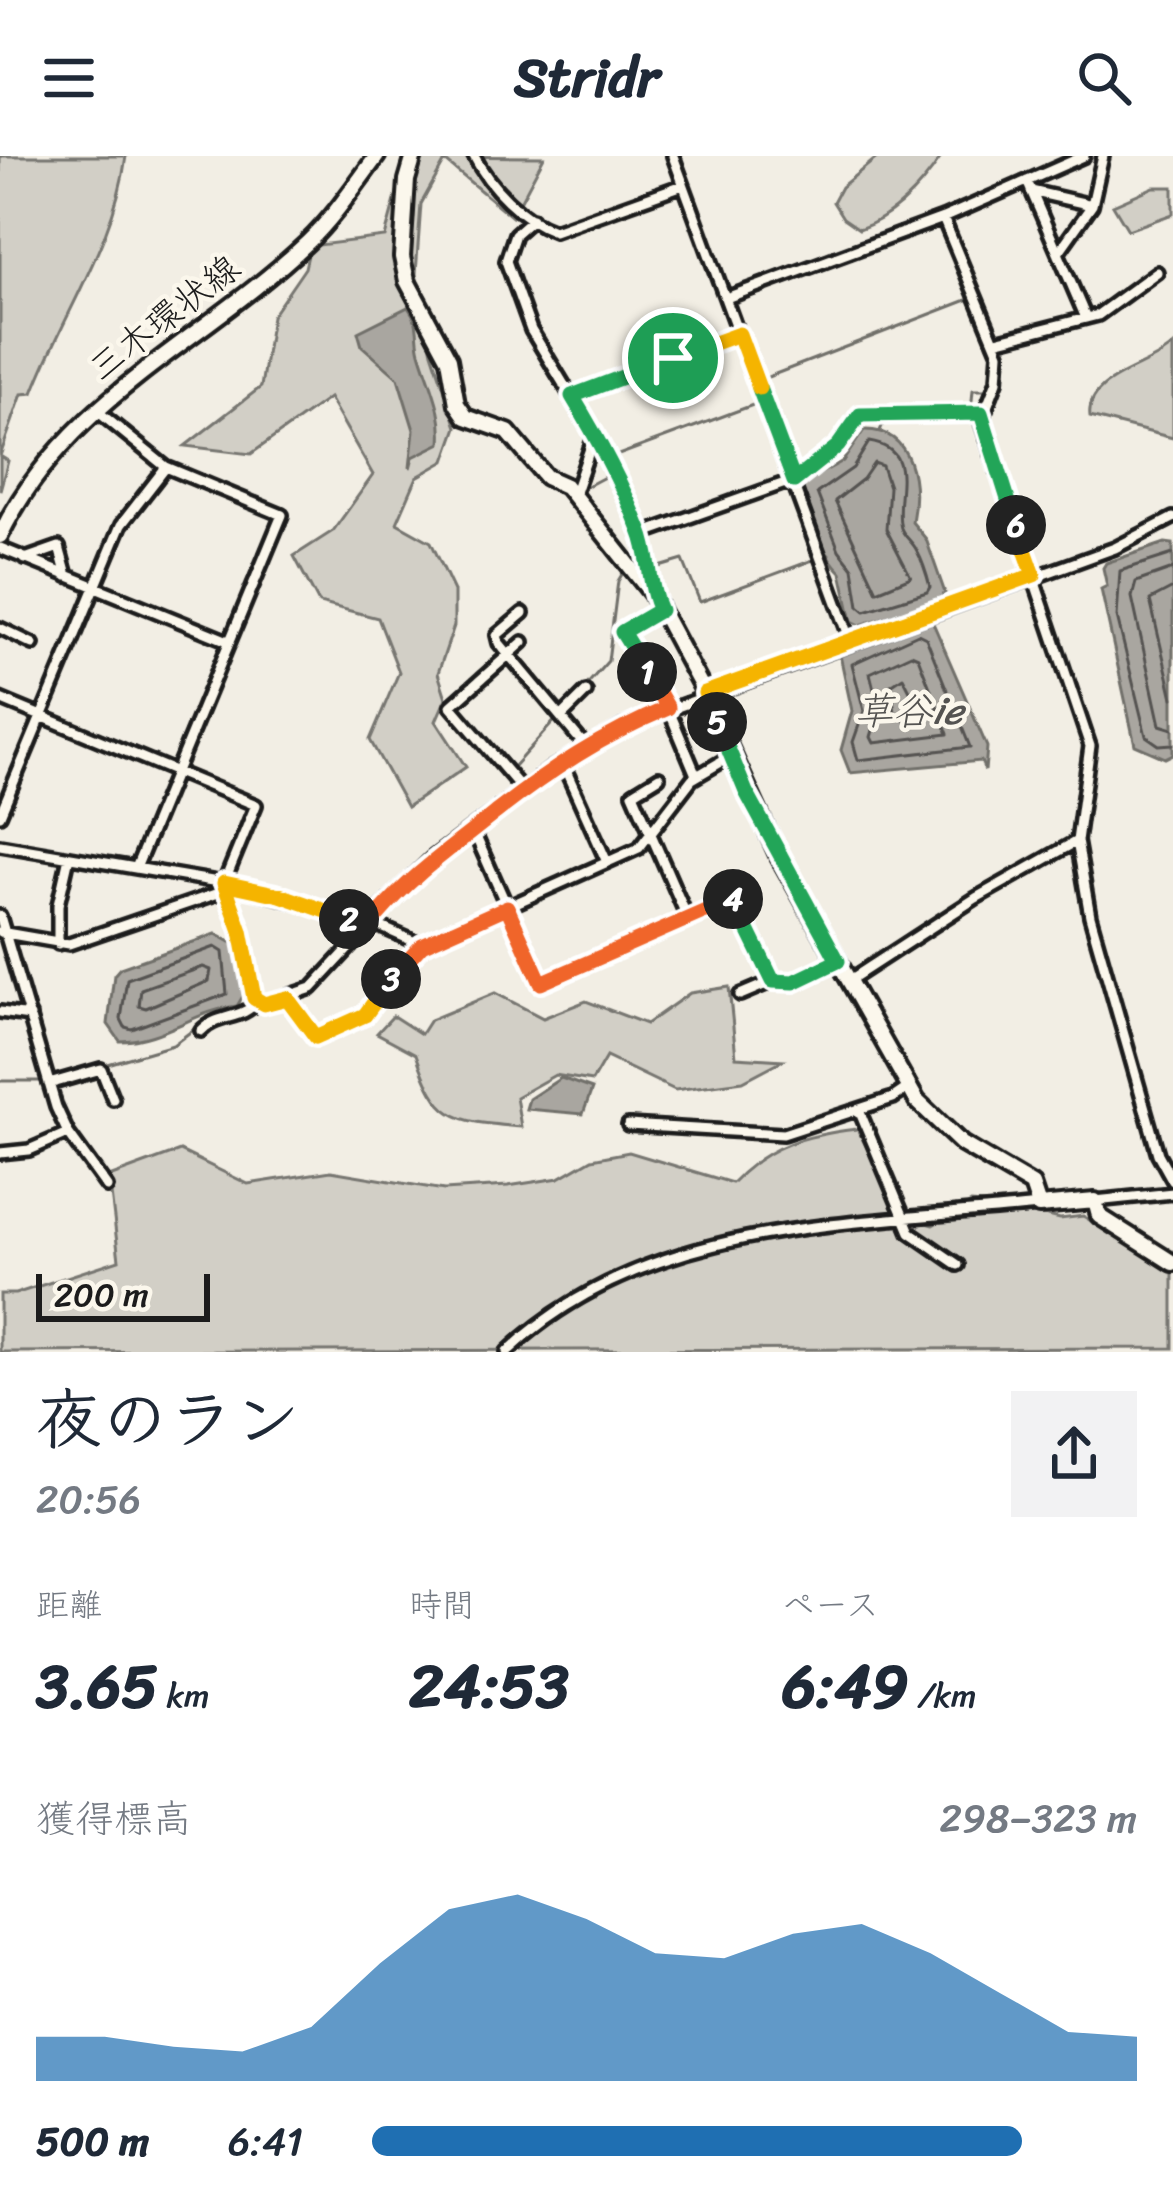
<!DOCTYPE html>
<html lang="ja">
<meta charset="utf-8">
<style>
body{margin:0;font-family:Sriracha,"Klee One",sans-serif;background:#f2f2f3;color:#1f2937;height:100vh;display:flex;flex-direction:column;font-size:45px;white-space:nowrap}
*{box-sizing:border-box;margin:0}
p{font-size:39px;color:#747a83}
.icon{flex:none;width:66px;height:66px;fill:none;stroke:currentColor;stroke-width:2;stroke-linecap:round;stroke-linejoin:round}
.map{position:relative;height:1196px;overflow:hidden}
.panel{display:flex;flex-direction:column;background:#fff;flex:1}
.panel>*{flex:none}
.scale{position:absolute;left:36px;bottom:30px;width:174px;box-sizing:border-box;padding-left:12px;border:6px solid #1c1c1c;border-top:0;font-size:33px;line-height:42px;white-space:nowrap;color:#1c1c1c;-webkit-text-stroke:9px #fbf7ec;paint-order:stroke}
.pin{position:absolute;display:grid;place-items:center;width:102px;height:102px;color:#fff;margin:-51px;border:6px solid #fff;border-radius:50%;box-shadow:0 3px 12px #0007}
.km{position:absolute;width:60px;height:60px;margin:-30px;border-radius:50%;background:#222;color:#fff;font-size:33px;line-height:60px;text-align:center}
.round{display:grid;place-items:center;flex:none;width:126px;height:126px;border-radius:0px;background:#f2f2f3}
.overview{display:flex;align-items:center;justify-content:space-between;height:204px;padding:0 36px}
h1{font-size:66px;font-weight:800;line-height:90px}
.metrics{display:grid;grid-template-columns:repeat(3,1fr);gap:18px;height:204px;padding:12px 36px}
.metrics div{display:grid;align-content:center}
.metrics b{font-size:60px;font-weight:800}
.metrics small{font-size:33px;font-weight:400}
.metrics p{font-size:33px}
.chart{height:336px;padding:24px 36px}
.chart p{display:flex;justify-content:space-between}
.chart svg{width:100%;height:216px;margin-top:12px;fill:#1f6fb2;opacity:.7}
ul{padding:0 36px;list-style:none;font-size:39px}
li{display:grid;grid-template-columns:192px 144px 1fr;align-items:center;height:90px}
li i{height:30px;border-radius:15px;background:#1f6fb2}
header{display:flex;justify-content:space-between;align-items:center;height:156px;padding:0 36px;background:#fff;font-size:54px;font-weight:800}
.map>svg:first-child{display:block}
.green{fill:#d2cfc6;stroke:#777671;stroke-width:3}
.water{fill:#a9a6a0;stroke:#716f6b;stroke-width:3}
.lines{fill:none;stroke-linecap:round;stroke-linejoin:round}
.shore{stroke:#545351;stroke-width:3}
.stream{stroke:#716f6b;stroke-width:3}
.minor-casing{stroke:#1c1c1c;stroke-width:18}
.major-casing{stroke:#1c1c1c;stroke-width:22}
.minor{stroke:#fbf7ec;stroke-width:9}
.major{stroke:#fbf7ec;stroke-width:14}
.split-1-casing{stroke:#fff;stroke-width:24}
.split-2-casing{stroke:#fff;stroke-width:24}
.split-3-casing{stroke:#fff;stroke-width:24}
.split-4-casing{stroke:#fff;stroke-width:24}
.split-5-casing{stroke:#fff;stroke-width:24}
.split-6-casing{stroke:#fff;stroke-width:24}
.split-7-casing{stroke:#fff;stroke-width:24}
.split-8-casing{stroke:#fff;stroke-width:24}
.split-1{stroke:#22a559;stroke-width:15}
.split-2{stroke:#f0652b;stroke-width:15}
.split-3{stroke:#f5b400;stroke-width:15}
.split-4{stroke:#f0652b;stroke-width:15}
.split-5{stroke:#22a559;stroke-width:15}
.split-6{stroke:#f5b400;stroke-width:15}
.split-7{stroke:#22a559;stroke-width:15}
.split-8{stroke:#f5b400;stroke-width:15}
.labels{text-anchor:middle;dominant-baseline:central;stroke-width:9;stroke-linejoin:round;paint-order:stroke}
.street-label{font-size:36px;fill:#1c1c1c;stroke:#fbf7ec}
.water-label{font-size:39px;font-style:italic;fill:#545351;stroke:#fbf7ec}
</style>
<header><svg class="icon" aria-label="menu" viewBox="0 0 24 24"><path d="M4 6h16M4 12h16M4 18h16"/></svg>Stridr<svg class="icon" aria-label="search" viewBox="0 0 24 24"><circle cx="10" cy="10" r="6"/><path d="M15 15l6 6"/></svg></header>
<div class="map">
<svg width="1173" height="1196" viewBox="0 0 1173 1196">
<rect width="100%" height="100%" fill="#f2eee4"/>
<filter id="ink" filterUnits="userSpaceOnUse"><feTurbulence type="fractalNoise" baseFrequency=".00833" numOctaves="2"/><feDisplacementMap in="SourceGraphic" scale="24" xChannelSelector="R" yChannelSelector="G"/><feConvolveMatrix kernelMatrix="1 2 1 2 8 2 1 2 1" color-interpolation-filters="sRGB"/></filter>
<g filter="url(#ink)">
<!-- green -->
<path class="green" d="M 0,0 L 126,0 C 115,85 63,158 33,237 L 22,238 L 0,300 L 8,305 L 0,334 Z
M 407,0 L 544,1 L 512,61 L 445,5 L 421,48 L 416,118 L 432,196 L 457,271 L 445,305 L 417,321 L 397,367 L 431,386 L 454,435 L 454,470 L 438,517 L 446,542 L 436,565 L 466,611 L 407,651 L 370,584 L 399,516 L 378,462 L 319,447 L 294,400 L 333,375 L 373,319 L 329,242 L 251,298 L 185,290 L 261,231 L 272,160 L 305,112 L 310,90 L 385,81 Z
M 879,0 L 942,0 C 922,30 893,62 859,73 L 843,62 L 833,46 L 841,31 Z
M 1154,31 L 1173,31 L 1173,58 L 1128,74 L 1113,49 Z
M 1173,190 L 1173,282 L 1090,261 C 1085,221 1149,213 1173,190 Z
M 729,831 L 736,901 L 783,904 L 743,925 L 675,934 L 606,901 L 592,925 L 555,919 L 516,941 L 521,971 C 454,965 439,966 416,898 L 377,877 L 393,860 L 421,878 L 430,864 L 495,837 L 543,862 L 586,845 L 646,868 L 690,837 Z
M 857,973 C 881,1013 883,1057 933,1069 L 971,1047 L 1007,1050 L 1060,1063 L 1083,1060 L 1173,1115 L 1173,1192 L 0,1196 L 0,1138 L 15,1138 L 119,1104 L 109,1021 L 180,995 L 248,1028 L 331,1015 L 444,1034 L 508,1030 L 559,1022 L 592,1003 L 629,996 L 732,1027 C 769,988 806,979 857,973 Z"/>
<!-- water -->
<path class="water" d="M 408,151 C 421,168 415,178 420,196 C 429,227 444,254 441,287 L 413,301 L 410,312 L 414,274 L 398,222 L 362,190 L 358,176 Z
M 864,274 C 914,273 919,329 912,366 L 926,383 L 945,437 L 937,445 L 860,469 L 852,465 L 841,416 C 820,396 808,356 802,327 L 843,305 Z
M 1165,387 L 1173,388 L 1173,598 L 1165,602 L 1135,589 L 1101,433 L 1107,430 L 1103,412 L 1106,407 Z
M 930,460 L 987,591 L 985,615 L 981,605 L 850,617 L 841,594 L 852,555 L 840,499 Z
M 216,778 L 234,788 L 243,840 L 237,850 C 196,854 162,885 120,885 L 108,868 L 114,819 L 120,812 Z
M 561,922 L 592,933 L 583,958 L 526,953 L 529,943 Z"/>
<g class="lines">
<!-- shore -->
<path class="shore" d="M 869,286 C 921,294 892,342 901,372 C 904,381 913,386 917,395 C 923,406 927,419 930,431 L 927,436 L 865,455 L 859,450 L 853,412 L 839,394 L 817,337 L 853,312 Z
M 874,307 L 882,310 L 889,331 L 886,373 L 911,421 L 877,435 L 835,345 L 863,323 Z
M 1173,398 L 1120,415 L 1117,461 L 1146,580 L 1159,589 L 1173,588
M 1173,413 L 1136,426 L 1132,441 L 1160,569 L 1173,573
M 1173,432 L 1150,444 L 1173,542
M 918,478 L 926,482 L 970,591 L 858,604 L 853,586 L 864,555 L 852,508 Z
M 911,498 L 918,501 L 948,578 L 874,587 L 871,581 L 879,554 L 870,517 Z
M 903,521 L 922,558 L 918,566 L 896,563 L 891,529 Z
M 215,791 L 223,796 L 227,838 L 132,873 L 125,871 L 121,863 L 127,823 Z
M 203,811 L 211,814 L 209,825 L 146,852 L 139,850 L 141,833 Z"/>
<!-- stream -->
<path class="stream" d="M 760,224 L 972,142
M 971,255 L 973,234 L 987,234 L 994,213
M 880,275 L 885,263 L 894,267 L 942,262
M 613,301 L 761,246
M 578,335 L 612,317
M 653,413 L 683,404 L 700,446 L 829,398
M 584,532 L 608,505 L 618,425 L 624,415
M 503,643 L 514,634 L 505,620 L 558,561
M 369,776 L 433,708
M 295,844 L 313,836
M 101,910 L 173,889 L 214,858 L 251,848
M 0,925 L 46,925"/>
<defs>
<path id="minor" d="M 474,0 C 489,30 522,64 554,75 L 683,29
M 673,0 L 851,485
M 1027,25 L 1086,162
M 1031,35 L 1092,49
M 943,62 L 999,197 L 997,225 L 981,266 L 1090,590 L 1077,685 L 1090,760 L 1158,998 L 1173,1025
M 532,63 L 515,78 L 506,105 L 531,174 L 607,300 L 641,376 L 652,437
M 1058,97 L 1092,49 L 1103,0
M 726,142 L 943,62 L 1084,0
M 996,185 L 1098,159 L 1157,116
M 572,240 L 739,178
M 96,254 L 166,311 L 282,359 L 136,712
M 574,339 L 595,278
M 642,378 L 802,321 L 838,290 L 859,259 L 981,257
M 0,392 L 228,485
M 25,403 L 59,391 L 67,420
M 660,454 L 622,476 L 668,552 L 696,619
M 523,457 L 497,479 L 499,487 L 586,591
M 0,472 L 33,488
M 0,543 L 256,649 L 224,727 L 241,775 L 254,842 L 264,848 L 312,832 L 365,775 L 368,765 L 422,789 L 639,692 L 692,623 L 731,600
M 563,559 L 586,536
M 562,606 L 607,706
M 659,621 L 633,637 L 688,763
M 522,633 L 451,550 L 523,486
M 0,659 L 121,369 L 166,311
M 473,674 L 541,827 L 735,742 L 773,825
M 0,689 L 224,727 L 368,765 L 432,702 L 552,612 L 622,571 L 1115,392 L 1173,362
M 0,760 L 56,951 L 68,977 L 107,1031
M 0,776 L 69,788 L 227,734
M 58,788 L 58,749 L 69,701
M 850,824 L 976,742 L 1077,685
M 740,839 L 773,825 L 793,826 L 838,805
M 287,842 L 316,881 L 365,859 L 422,789
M 0,856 L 30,860
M 201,875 C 216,858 244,864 257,845
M 49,928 L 101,913 L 113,943
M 859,954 L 910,1076 L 958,1109
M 628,969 L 783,978 L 893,942 L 909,931
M 0,997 L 29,994 L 68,977
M 1095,1045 L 1173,1037
M 507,1196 C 647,1062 858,1069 1039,1050"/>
<path id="major" d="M 414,0 L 407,24 L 402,101 L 407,125 L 449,203 L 457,248 L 466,261 L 508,276 L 546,321 L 566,330 L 652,438 L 705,537 L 778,699 L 917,945 L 962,988 L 1032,1029 L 1039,1050 L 1095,1045 L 1099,1060 L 1173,1107
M 0,380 C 64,245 205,184 308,86 C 335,60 355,29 377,0"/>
</defs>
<!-- minor casing -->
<use href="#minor" class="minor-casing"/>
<!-- major casing -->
<use href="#major" class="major-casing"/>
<!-- minor -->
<use href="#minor" class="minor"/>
<!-- major -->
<use href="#major" class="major"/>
</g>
</g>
<g class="lines" filter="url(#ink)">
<defs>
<path id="split-1" d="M 647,516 L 622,476 L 660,454 C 648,430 651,400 640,374 C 622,327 598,283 572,240 L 673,202"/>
<path id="split-2" d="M 349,763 L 368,766 L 377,760 C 415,716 451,693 495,657 C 550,614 603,579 668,552 L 647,516"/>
<path id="split-3" d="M 349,763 L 280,739 L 224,727 L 241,775 L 254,842 L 264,848 L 287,842 L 316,881 L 365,859 L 391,823"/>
<path id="split-4" d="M 391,823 L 422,789 L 507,751 L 541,827 L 733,743"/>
<path id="split-5" d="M 717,566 L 746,636 L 838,805 L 794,826 L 773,825 L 733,743"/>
<path id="split-6" d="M 717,566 L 705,537 L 1034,419 L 1016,369"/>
<path id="split-7" d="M 759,232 L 794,325 L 838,290 L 860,259 L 981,257 L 1016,369"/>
<path id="split-8" d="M 673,202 L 739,178 L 759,232"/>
</defs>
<!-- split-1 casing -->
<use href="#split-1" class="split-1-casing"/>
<!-- split-2 casing -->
<use href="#split-2" class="split-2-casing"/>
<!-- split-3 casing -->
<use href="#split-3" class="split-3-casing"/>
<!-- split-4 casing -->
<use href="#split-4" class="split-4-casing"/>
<!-- split-5 casing -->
<use href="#split-5" class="split-5-casing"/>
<!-- split-6 casing -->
<use href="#split-6" class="split-6-casing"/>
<!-- split-7 casing -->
<use href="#split-7" class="split-7-casing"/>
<!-- split-8 casing -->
<use href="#split-8" class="split-8-casing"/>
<!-- split-1 -->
<use href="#split-1" class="split-1"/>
<!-- split-2 -->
<use href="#split-2" class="split-2"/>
<!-- split-3 -->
<use href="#split-3" class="split-3"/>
<!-- split-4 -->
<use href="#split-4" class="split-4"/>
<!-- split-5 -->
<use href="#split-5" class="split-5"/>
<!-- split-6 -->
<use href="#split-6" class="split-6"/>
<!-- split-7 -->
<use href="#split-7" class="split-7"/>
<!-- split-8 -->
<use href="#split-8" class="split-8"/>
</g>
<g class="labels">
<!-- street labels -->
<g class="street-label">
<text transform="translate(164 162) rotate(-38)">三木環状線</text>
</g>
<!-- water labels -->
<g class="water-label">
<text x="909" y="554">草谷ie</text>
</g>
</g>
</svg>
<div class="scale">200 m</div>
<div class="pin" style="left:673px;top:202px;background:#1e9e55"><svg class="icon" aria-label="arrive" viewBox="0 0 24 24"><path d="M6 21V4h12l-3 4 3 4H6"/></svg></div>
<b class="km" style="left:647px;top:516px">1</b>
<b class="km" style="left:349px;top:763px">2</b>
<b class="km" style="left:391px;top:823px">3</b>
<b class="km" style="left:733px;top:743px">4</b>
<b class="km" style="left:717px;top:566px">5</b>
<b class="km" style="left:1016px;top:369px">6</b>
</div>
<section class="panel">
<div class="overview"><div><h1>夜のラン</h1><p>20:56</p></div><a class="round"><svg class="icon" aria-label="share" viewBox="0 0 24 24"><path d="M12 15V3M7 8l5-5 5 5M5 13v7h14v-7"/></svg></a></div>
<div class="metrics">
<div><p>距離</p><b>3.65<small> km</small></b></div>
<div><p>時間</p><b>24:53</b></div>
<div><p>ペース</p><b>6:49<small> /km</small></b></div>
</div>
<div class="chart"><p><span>獲得標高</span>298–323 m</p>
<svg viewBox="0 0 160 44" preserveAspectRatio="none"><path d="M0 44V35L10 35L20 37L30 38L40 33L50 20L60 9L70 6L80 11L90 18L100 19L110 14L120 12L130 18L140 26L150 34L160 35V44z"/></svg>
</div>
<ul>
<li><b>500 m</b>6:41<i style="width:85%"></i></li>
</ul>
</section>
